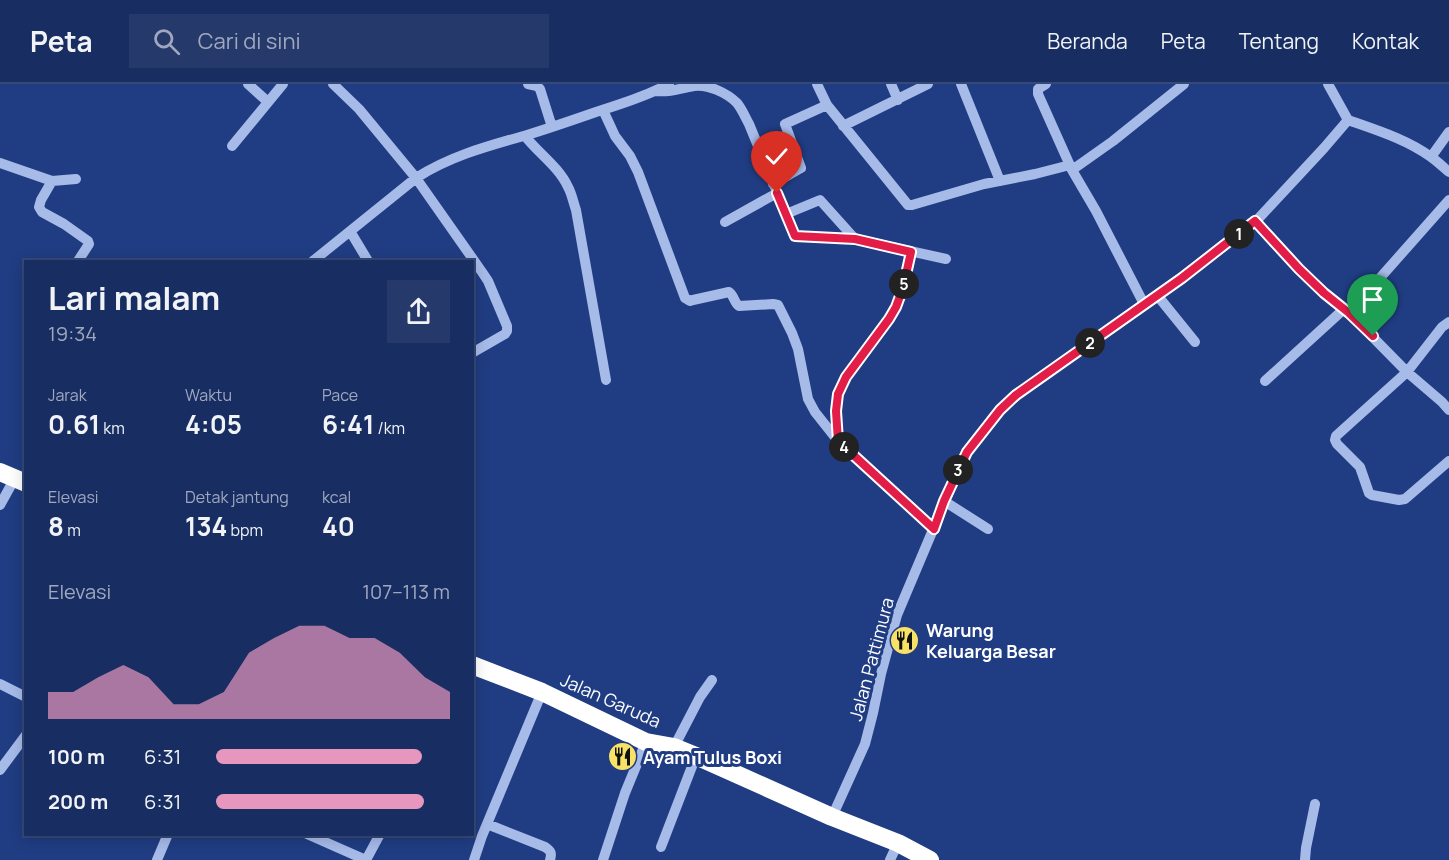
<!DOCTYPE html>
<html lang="id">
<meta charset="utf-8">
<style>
body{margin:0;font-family:Manrope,sans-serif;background:#253a6b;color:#f1f3f6;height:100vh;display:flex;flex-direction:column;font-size:22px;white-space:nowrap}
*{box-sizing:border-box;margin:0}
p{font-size:20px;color:#9fa8be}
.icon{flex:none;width:33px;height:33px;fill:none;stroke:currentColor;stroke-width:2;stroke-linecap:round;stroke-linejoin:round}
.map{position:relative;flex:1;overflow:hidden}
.sheet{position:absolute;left:24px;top:176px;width:450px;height:576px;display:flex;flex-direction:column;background:#182e62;border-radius:0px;box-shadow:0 3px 15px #0003,0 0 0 2px #364a77}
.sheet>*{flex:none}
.pin{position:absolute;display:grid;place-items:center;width:51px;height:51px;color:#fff;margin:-62px -26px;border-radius:50% 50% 50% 0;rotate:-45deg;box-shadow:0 0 6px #0007}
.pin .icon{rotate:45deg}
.km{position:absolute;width:30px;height:30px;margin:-15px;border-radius:50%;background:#222;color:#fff;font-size:16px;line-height:30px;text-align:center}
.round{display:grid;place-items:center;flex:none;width:63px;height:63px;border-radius:0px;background:#253a6b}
.summary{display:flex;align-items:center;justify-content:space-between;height:102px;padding:0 24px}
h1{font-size:33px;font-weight:700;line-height:45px}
.stats{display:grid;grid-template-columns:repeat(3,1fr);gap:9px;height:102px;padding:6px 24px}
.stats div{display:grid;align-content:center}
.stats b{font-size:26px;font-weight:700}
.stats small{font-size:16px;font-weight:400}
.stats p{font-size:16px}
.chart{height:168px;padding:12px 24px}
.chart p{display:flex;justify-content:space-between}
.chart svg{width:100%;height:108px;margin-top:6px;fill:#e797bd;opacity:.7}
ul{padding:0 24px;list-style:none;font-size:20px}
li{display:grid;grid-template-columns:96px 72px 1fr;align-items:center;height:45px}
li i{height:15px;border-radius:8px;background:#e797bd}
header{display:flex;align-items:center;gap:36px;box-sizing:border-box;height:84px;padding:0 30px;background:#182e62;border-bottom:2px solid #364a77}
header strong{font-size:28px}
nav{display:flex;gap:33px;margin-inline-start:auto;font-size:21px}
.search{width:420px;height:54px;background:#253a6b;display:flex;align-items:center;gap:15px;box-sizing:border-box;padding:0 21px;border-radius:0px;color:#9fa8be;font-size:22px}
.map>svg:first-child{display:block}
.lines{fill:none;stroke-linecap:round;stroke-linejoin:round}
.minor{stroke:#a7bbe9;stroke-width:10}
.highway{stroke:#fff;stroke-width:18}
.route-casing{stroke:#fff;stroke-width:12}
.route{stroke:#e11d48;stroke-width:8}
.labels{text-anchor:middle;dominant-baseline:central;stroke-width:6;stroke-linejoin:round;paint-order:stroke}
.poi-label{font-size:18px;font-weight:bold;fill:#fff;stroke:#203d83;text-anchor:start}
.street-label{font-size:18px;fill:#fff;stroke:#203d83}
</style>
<header>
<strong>Peta</strong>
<div class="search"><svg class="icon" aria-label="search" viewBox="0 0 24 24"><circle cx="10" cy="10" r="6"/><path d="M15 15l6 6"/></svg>Cari di sini</div>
<nav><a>Beranda</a><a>Peta</a><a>Tentang</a><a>Kontak</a></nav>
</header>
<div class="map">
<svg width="1449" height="776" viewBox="0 0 1449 776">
<rect width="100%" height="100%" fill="#203d83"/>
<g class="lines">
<!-- minor -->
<path class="minor" d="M 248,0 L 268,18
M 333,0 L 359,25 L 416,94 L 482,188 L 488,197 L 507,242 L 507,247 L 505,250 L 472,269
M 528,0 L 537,2 L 540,5 L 552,43
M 817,0 L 827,21 L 908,121 L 912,121 L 984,100 L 1035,90 L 1070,81
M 891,0 L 898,16
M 961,0 L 1000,97
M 1046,0 L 1038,5 L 1038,10 L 1072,86 L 1096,127 L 1144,220
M 1328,0 L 1348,36
M 656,7 C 671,9 680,4 694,2 C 708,0 727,9 737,19 C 742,25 745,33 749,40 L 795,152 L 855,155
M 603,26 L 615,52 L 630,72 L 638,88 L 685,214 L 690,217 L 693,216 L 729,208 C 734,211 734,219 739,222 L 773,220 L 778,221 L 792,249 L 798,265 L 808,315 L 815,328 L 838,357 L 934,445
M 1348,36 C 1376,46 1406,55 1431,73 C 1437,77 1443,83 1449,88
M 843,42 L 928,0
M 525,52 C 538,69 559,83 568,103 C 572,110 573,118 576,126 L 606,296
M 232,62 L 283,0
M 1431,73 L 1449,48
M 0,79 L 52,97 L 76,95
M 1072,86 L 1113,57 L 1184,0
M 52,97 L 41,116 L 39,123 L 42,128 L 64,140 L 88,157 L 89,160 L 78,177
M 773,100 L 801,84 L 785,40 L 827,21
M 786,130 L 820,116 L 855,155 L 946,175
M 1255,137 L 1299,185 L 1324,209 L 1349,229 L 1407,288 L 1442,318 L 1449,326
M 725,138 L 777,109
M 350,147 L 368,177
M 313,177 L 416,94 C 450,72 488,62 527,51 C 550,44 573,36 596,28 C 621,20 646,12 669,0
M 1157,211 L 1195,258
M 1349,229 L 1449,116
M 1449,238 L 1442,243 L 1407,288 L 1336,352 L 1335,356 L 1337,360 L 1360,383 L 1369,409 L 1372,411 L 1399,416 L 1405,415 L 1449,377
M 1265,297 L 1344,225
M 838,357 L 836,327 L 838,310 L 846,293 L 889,235 L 896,223 L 903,204 L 911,168
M 944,417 L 988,445
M 0,421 L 15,394
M 0,600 L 26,613
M 674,663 L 700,613 L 712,596
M 0,686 L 26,651
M 832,733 L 865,660 L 873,629 L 881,590 L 897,531 L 954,396 L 967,368 L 1000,326 L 1016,311 L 1182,193 L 1258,135 L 1324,64 L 1348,36
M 487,740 L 545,763 C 551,767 552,769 550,776
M 307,750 L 366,776 L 380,750
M 661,763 L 696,672
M 157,776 L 168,750
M 474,776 L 482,752 L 542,608
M 603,776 L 625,709 L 646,658
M 890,776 L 898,759
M 1305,776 L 1306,764 L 1315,720"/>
<!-- highway -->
<path class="highway" d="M 0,388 L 26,399
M 472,581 L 542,608 L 646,658 L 674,663 L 696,672 L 832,733 L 898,759 L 930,776"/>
</g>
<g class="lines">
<defs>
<path id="route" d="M 777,109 L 795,152 L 855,155 L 911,168 L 903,204 L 896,223 L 889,235 L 846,293 L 838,310 L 836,327 L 838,357 L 934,445 L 944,417 L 967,368 L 1000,326 L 1016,311 L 1182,194 L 1255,137 L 1299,185 L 1324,209 L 1349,229 L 1373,252"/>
</defs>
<!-- route casing -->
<use href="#route" class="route-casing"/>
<!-- route -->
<use href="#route" class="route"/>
</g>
<!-- icons -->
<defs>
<symbol id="restaurant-disc" viewBox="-11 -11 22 22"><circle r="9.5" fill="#f7e267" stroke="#203d83"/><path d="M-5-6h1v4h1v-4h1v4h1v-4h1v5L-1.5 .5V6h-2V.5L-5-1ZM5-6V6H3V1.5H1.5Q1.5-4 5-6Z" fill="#111"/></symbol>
</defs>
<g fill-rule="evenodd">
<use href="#restaurant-disc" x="888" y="540" width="33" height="33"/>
<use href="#restaurant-disc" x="606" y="656" width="33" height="33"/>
</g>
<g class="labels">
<!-- poi labels -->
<g class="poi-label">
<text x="926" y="546">Warung<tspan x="926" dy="21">Keluarga Besar</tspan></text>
<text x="643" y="673">Ayam Tulus Boxi</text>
</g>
<!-- street labels -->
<g class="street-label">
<text transform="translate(871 575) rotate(-75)">Jalan Pattimura</text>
<text transform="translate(611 616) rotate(24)">Jalan Garuda</text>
</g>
</g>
</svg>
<div class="pin" style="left:1373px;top:252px;background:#1e9e55"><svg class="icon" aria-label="arrive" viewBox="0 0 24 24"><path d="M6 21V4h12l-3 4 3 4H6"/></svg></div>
<div class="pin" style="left:777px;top:109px;background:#d93025"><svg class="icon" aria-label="check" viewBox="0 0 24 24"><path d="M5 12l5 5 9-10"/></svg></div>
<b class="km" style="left:1239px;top:150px">1</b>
<b class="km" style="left:1090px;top:259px">2</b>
<b class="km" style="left:958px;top:386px">3</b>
<b class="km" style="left:844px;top:363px">4</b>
<b class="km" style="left:904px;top:200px">5</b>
<section class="sheet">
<div class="summary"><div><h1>Lari malam</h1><p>19:34</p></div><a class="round"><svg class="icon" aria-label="share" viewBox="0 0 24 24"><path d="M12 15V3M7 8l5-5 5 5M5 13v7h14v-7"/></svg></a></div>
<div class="stats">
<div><p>Jarak</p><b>0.61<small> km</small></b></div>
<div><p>Waktu</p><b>4:05</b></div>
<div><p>Pace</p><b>6:41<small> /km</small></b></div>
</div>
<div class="stats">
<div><p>Elevasi</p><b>8<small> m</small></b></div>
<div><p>Detak jantung</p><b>134<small> bpm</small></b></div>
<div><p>kcal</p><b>40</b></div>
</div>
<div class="chart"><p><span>Elevasi</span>107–113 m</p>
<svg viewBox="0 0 160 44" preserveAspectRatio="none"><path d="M0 44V33L10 33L20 27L30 22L40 27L50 38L60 38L70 33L80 17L90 11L100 6L110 6L120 11L130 11L140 17L150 27L160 33V44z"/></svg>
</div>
<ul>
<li><b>100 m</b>6:31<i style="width:88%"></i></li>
<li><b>200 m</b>6:31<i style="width:89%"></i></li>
</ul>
</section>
</div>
